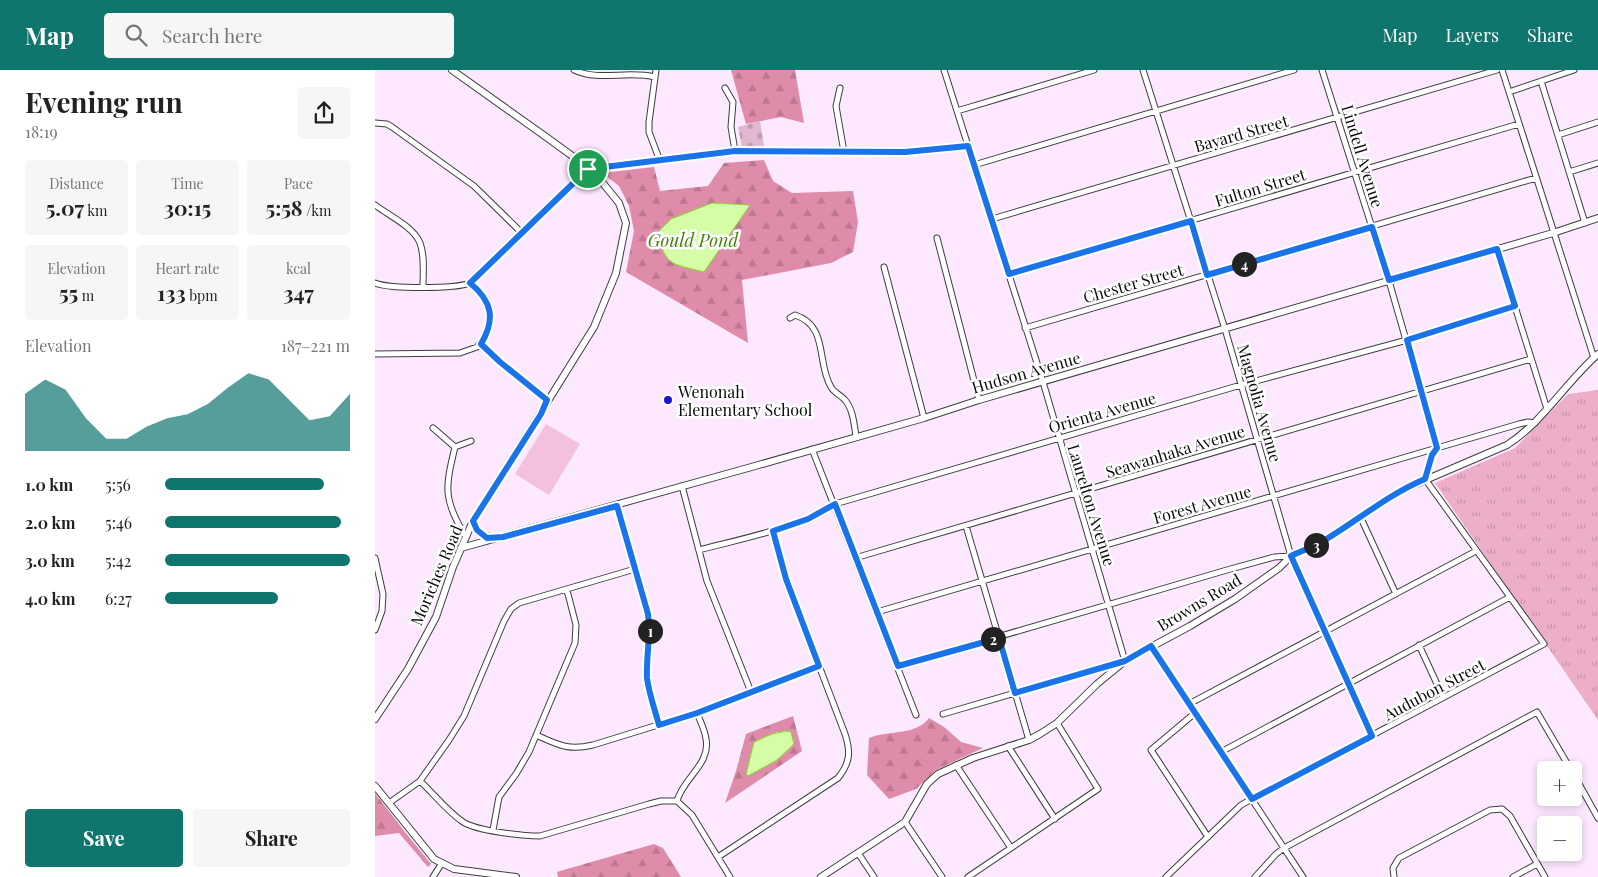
<!DOCTYPE html>
<meta charset="utf-8">
<style>
body{margin:0;font-family:"Playfair Display",serif;background:#f6f6f6;color:#222;height:100vh;display:flex;flex-direction:column;font-size:19px;white-space:nowrap}
*{box-sizing:border-box;margin:0}
p{font-size:16px;color:#767676}
.icon{flex:none;width:28px;height:28px;fill:none;stroke:currentColor;stroke-width:2;stroke-linecap:round;stroke-linejoin:round}
.map{position:relative;flex:1;overflow:hidden}
.side{display:flex;flex-direction:column;background:#fff;width:375px}
.side>*{flex:none}
.tools{position:absolute;left:1162px;top:691px;display:grid;gap:10px}
.tools a{display:grid;place-items:center;width:45px;height:45px;border-radius:5px;background:#fff;box-shadow:0 2px 8px #0003;font-size:25px}
.pin{position:absolute;display:grid;place-items:center;width:42px;height:42px;color:#fff;margin:-21px;border:2px solid #fff;border-radius:50%;box-shadow:0 1px 5px #0007}
.km{position:absolute;width:25px;height:25px;margin:-12px;border-radius:50%;background:#222;color:#fff;font-size:14px;line-height:25px;text-align:center}
.round{display:grid;place-items:center;flex:none;width:52px;height:52px;border-radius:5px;background:#f6f6f6}
.overview{display:flex;align-items:center;justify-content:space-between;height:85px;padding:0 25px}
h1{font-size:28px;font-weight:700;line-height:38px}
.figures{display:grid;grid-template-columns:repeat(3,1fr);gap:8px;height:85px;padding:5px 25px}
.figures div{display:grid;align-content:center;border-radius:5px;background:#f6f6f6;text-align:center}
.figures b{font-size:21px;font-weight:700}
.figures small{font-size:14px;font-weight:400}
.figures p{font-size:14px}
.chart{height:140px;padding:10px 25px}
.chart p{display:flex;justify-content:space-between}
.chart svg{width:100%;height:90px;margin-top:5px;fill:#0f766e;opacity:.7}
.action{display:flex;gap:10px;margin-top:auto;padding:10px 25px}
.action a{flex:1;height:58px;border-radius:5px;background:#0f766e;color:#fff;font-size:20px;font-weight:700;line-height:58px;text-align:center}
.action a+a{background:#f6f6f6;color:#222}
ul{padding:0 25px;list-style:none;font-size:16px}
li{display:grid;grid-template-columns:80px 60px 1fr;align-items:center;height:38px}
li i{height:12px;border-radius:6px;background:#0f766e}
header{display:flex;align-items:center;gap:30px;box-sizing:border-box;height:70px;padding:0 25px;background:#0f766e;color:#fff}
header strong{font-size:24px}
nav{display:flex;gap:28px;margin-inline-start:auto;font-size:18px}
.search{width:350px;height:45px;background:#f6f6f6;display:flex;align-items:center;gap:12px;box-sizing:border-box;padding:0 18px;border-radius:5px;color:#767676;font-size:19px}
main{display:flex;flex:1;min-height:0}
.map>svg:first-child{display:block}
.forest{fill:url(#forest-firs);fill-rule:evenodd}
.cemetery{fill:url(#cemetery-stones)}
.park{fill:url(#park-tufts)}
.pitch{fill:#f3c1de}
.water{fill:#d5fca6;stroke:#84da27}
.lines{fill:none;stroke-linecap:round;stroke-linejoin:round}
.minor-casing{stroke:#3d3d3d;stroke-width:7}
.tertiary-casing{stroke:#3d3d3d;stroke-width:8}
.minor{stroke:#fff;stroke-width:5}
.tertiary{stroke:#fff;stroke-width:6}
.route-casing{stroke:#fff;stroke-width:10}
.route{stroke:#1a73e8;stroke-width:6}
.poi-dot{fill:#1c16c7;stroke:#fff;stroke-width:2}
.labels{text-anchor:middle;dominant-baseline:central;stroke-width:5;stroke-linejoin:round;paint-order:stroke}
.street-label{font-size:16px;fill:#0a0a0a;stroke:#fff}
.poi-label{font-size:16px;fill:#0a0a0a;stroke:#fff;text-anchor:start}
.water-label{font-size:18px;font-style:italic;fill:#44820b;stroke:#fff}
</style>
<header>
<strong>Map</strong>
<div class="search"><svg class="icon" aria-label="search" viewBox="0 0 24 24"><circle cx="10" cy="10" r="6"/><path d="M15 15l6 6"/></svg>Search here</div>
<nav><a>Map</a><a>Layers</a><a>Share</a></nav>
</header>
<main>
<section class="side">
<div class="overview"><div><h1>Evening run</h1><p>18:19</p></div><a class="round"><svg class="icon" aria-label="share" viewBox="0 0 24 24"><path d="M12 15V3M7 8l5-5 5 5M5 13v7h14v-7"/></svg></a></div>
<div class="figures">
<div><p>Distance</p><b>5.07<small> km</small></b></div>
<div><p>Time</p><b>30:15</b></div>
<div><p>Pace</p><b>5:58<small> /km</small></b></div>
</div>
<div class="figures">
<div><p>Elevation</p><b>55<small> m</small></b></div>
<div><p>Heart rate</p><b>133<small> bpm</small></b></div>
<div><p>kcal</p><b>347</b></div>
</div>
<div class="chart"><p><span>Elevation</span>187–221 m</p>
<svg viewBox="0 0 160 44" preserveAspectRatio="none"><path d="M0 44V16L10 9L20 14L30 28L40 38L50 38L60 32L70 28L80 26L90 21L100 13L110 6L120 9L130 19L140 29L150 27L160 16V44z"/></svg>
</div>
<ul>
<li><b>1.0 km</b>5:56<i style="width:86%"></i></li>
<li><b>2.0 km</b>5:46<i style="width:95%"></i></li>
<li><b>3.0 km</b>5:42<i style="width:100%"></i></li>
<li><b>4.0 km</b>6:27<i style="width:61%"></i></li>
</ul>
<div class="action"><a>Save</a><a>Share</a></div>
</section>
<div class="map">
<svg width="1223" height="807" viewBox="0 0 1223 807">
<defs>
<pattern id="forest-firs" width="22" height="20" patternUnits="userSpaceOnUse" patternTransform="scale(1.25)"><rect width="22" height="20" fill="#df8caa"/><path d="M5 1l3.5 6h-7zM16 11l3.5 6h-7z" fill="#be7791"/></pattern>
<pattern id="cemetery-stones" width="16" height="16" patternUnits="userSpaceOnUse" patternTransform="scale(1.25)"><rect width="16" height="16" fill="#e2b8d1"/><path d="M2 7V4a2 2 0 0 1 4 0v3zM10 15v-3a2 2 0 0 1 4 0v3z" fill="#c19db2"/></pattern>
<pattern id="park-tufts" width="24" height="20" patternUnits="userSpaceOnUse" patternTransform="scale(1.25)"><rect width="24" height="20" fill="#edaec9"/><path d="M3 7l-1-3M5 7V3M7 7l1-3M15 17l-1-3M17 17v-4M19 17l1-3" fill="none" stroke="#ca94ab"/></pattern>
</defs>
<rect width="100%" height="100%" fill="#fce8ff"/>
<!-- forest -->
<path class="forest" d="M 356,0 L 420,0 L 429,53 L 406,47 L 371,54 Z
M 389,90 L 398,111 L 417,123 L 478,121 L 483,152 L 478,182 L 456,193 L 367,210 L 373,273 L 251,202 L 259,161 L 254,136 L 244,116 L 227,103 L 279,97 L 285,121 L 333,116 L 349,93 Z
M 418,646 L 427,681 L 350,733 L 361,701 L 371,664 ZM 402,662 L 419,674 L 402,690 L 372,706 L 379,672 Z
M 554,648 L 569,657 L 586,672 L 608,678 L 561,700 L 541,719 L 514,729 L 492,705 L 494,668 C 513,660 541,666 554,648 Z
M 0,723 L 30,762 L 56,794 L 53,797 L 24,763 L 0,766 Z
M 279,774 L 288,778 L 306,807 L 183,807 L 182,802 L 185,801 Z"/>
<!-- cemetery -->
<path class="cemetery" d="M 385,51 L 389,76 L 367,77 L 363,57 Z"/>
<!-- park -->
<path class="park" d="M 1223,320 L 1223,650 L 1060,413 L 1140,378 L 1193,324 Z"/>
<!-- pitch -->
<path class="pitch" d="M 171,354 L 205,374 L 174,425 L 140,404 Z"/>
<!-- water -->
<path class="water" d="M 337,133 L 375,135 L 329,202 C 299,194 289,197 283,162 L 296,149 Z
M 411,661 L 416,662 L 419,674 L 402,690 L 373,706 L 371,704 L 379,672 L 397,664 Z"/>
<g class="lines">
<defs>
<path id="minor" d="M 199,0 C 225,12 251,0 280,7
M 281,0 L 274,52 L 274,62 L 285,91
M 768,0 L 850,259 L 916,486 L 997,666
M 1127,0 L 1219,288
M 1166,11 L 1210,153
M 350,18 L 358,32 L 356,57 L 360,81
M 465,18 L 461,36 L 469,82
M 1134,22 L 1199,0
M 582,41 L 719,0
M 0,53 L 12,54 L 17,57 L 99,116 L 147,163
M 1183,65 L 1223,52
M 599,95 L 919,0
M 1194,102 L 1223,93
M 0,135 C 13,145 39,157 45,173 C 50,186 48,203 48,217
M 617,149 L 1122,0
M 562,168 L 604,330
M 1122,179 L 1172,339
M 509,197 L 549,348
M 634,204 L 1144,54
M 0,213 C 15,219 80,219 95,213 L 213,99 L 360,81 L 530,83 L 593,76
M 415,248 L 420,245 C 454,256 441,292 456,317 C 459,323 466,325 470,330 C 478,339 479,354 481,366
M 650,258 L 1161,108
M 106,274 L 125,292 L 172,330
M 0,284 L 85,283 L 102,277 L 113,262 L 114,241 L 111,229 L 95,213
M 58,358 L 80,377
M 437,379 L 541,645
M 307,416 L 332,511 L 376,622
M 242,436 L 273,544 L 275,561 L 272,609 L 284,655
M 985,446 L 1021,524
M 591,456 L 654,670
M 91,467 C 68,430 70,418 80,377 L 96,371
M 324,480 C 370,468 419,459 460,434 L 866,315 L 1032,270 L 1140,236
M 0,488 L 8,524 L 7,541 L 0,560
M 480,488 L 1156,289
M 502,542 L 1144,354 L 1153,352 L 1160,353
M 1044,575 L 1068,627
M 776,576 L 928,807
M 523,596 L 852,500 L 899,487 L 916,486
M 814,634 L 1101,481
M 820,643 L 776,680 L 833,767
M 568,644 L 750,591 L 668,312 L 569,0
M 161,665 C 184,675 193,681 218,675 L 322,643 L 444,596
M 633,676 L 680,749
M 846,682 L 1135,527
M 581,695 L 636,778
M 1199,705 L 1223,748
M 45,711 C 59,724 72,741 88,752 C 102,761 148,766 165,766 L 274,734 L 286,731 L 302,731 L 317,745 L 355,807
M 302,731 C 308,708 336,694 331,669 C 330,660 325,651 322,643
M 14,733 L 45,711 L 74,670 L 89,646 L 129,551 L 136,539 L 144,533 L 260,499
M 530,752 L 567,807
M 118,760 L 124,727 L 141,704 L 154,682 L 200,573 L 201,555 L 193,524 L 191,520
M 483,783 L 499,807
M 343,787 L 463,708 C 475,693 476,682 470,664 L 411,509 L 397,461
M 58,807 L 67,793
M 593,807 L 723,719 L 682,653
M 791,807 L 866,735 L 877,729 L 1169,574 L 1050,409 L 1057,385 L 1062,378 L 1014,211 L 947,0
M 880,807 L 901,784 L 909,778 L 1162,642 L 1196,700
M 1019,807 L 1018,798 L 1024,788 L 1115,740 L 1127,739 L 1135,746 L 1170,807
M 1138,807 L 1162,794"/>
<path id="tertiary" d="M 98,451 C 101,460 107,468 117,467
M 86,478 L 380,396 L 549,348 L 604,330 L 1178,163 L 1223,148
M 0,649 L 33,599 L 61,547 L 78,497 L 97,453 L 219,257 L 241,203 L 251,153 L 244,133 L 222,106 L 207,93 L 167,64 L 77,0
M 0,716 L 59,789 L 79,799 L 141,807
M 446,807 L 530,752 L 552,714 L 563,704 L 598,688 L 654,670 L 665,664 L 682,653 L 722,614 L 750,591 L 815,556 L 860,529 L 904,498 L 916,486 L 943,474 L 1027,420 L 1132,375 C 1168,352 1190,313 1223,284"/>
</defs>
<!-- minor casing -->
<use href="#minor" class="minor-casing"/>
<!-- tertiary casing -->
<use href="#tertiary" class="tertiary-casing"/>
<!-- minor -->
<use href="#minor" class="minor"/>
<!-- tertiary -->
<use href="#tertiary" class="tertiary"/>
</g>
<g class="lines">
<defs>
<path id="route" d="M 593,76 L 634,204 L 816,151 L 832,205 L 997,157 L 1014,210 L 1122,179 L 1140,236 L 1032,270 L 1062,378 L 1057,385 L 1050,409 C 1012,425 981,452 945,473 C 936,478 926,481 916,486 L 997,666 L 877,729 L 776,576 L 750,591 L 640,623 L 624,568 L 523,596 L 460,434 L 433,449 L 398,461 L 411,509 L 444,596 L 322,643 L 284,655 C 280,640 274,624 272,608 C 271,587 276,566 273,544 L 242,436 L 128,467 L 112,468 L 102,460 L 98,451 L 166,344 L 172,330 L 125,292 L 106,274 C 121,249 117,231 95,213 L 213,99 L 360,81 L 530,82 Z"/>
</defs>
<!-- route casing -->
<use href="#route" class="route-casing"/>
<!-- route -->
<use href="#route" class="route"/>
</g>
<!-- markers -->
<circle class="poi-dot" cx="293" cy="330" r="5"/>
<g class="labels">
<!-- street labels -->
<g class="street-label">
<text transform="translate(866 63) rotate(-16)">Bayard Street</text>
<text transform="translate(988 86) rotate(73)">Lindell Avenue</text>
<text transform="translate(885 117) rotate(-17)">Fulton Street</text>
<text transform="translate(758 213) rotate(-16)">Chester Street</text>
<text transform="translate(651 302) rotate(-16)">Hudson Avenue</text>
<text transform="translate(885 333) rotate(74)">Magnolia Avenue</text>
<text transform="translate(727 342) rotate(-16)">Orienta Avenue</text>
<text transform="translate(800 381) rotate(-17)">Seawanhaka Avenue</text>
<text transform="translate(827 434) rotate(-16)">Forest Avenue</text>
<text transform="translate(717 435) rotate(73)">Laurelton Avenue</text>
<text transform="translate(61 505) rotate(-67)">Moriches Road</text>
<text transform="translate(824 532) rotate(-31)">Browns Road</text>
<text transform="translate(1059 619) rotate(-28)">Audubon Street</text>
</g>
<!-- poi labels -->
<g class="poi-label">
<text x="303" y="321">Wenonah<tspan x="303" dy="18">Elementary School</tspan></text>
</g>
<!-- water labels -->
<g class="water-label">
<text x="318" y="170">Gould Pond</text>
</g>
</g>
</svg>
<div class="tools">
<a>+</a>
<a>−</a>
</div>
<div class="pin" style="left:213px;top:99px;background:#1e9e55"><svg class="icon" aria-label="arrive" viewBox="0 0 24 24"><path d="M6 21V4h12l-3 4 3 4H6"/></svg></div>
<b class="km" style="left:275px;top:561px">1</b>
<b class="km" style="left:618px;top:569px">2</b>
<b class="km" style="left:941px;top:475px">3</b>
<b class="km" style="left:869px;top:194px">4</b>
</div>
</main>
